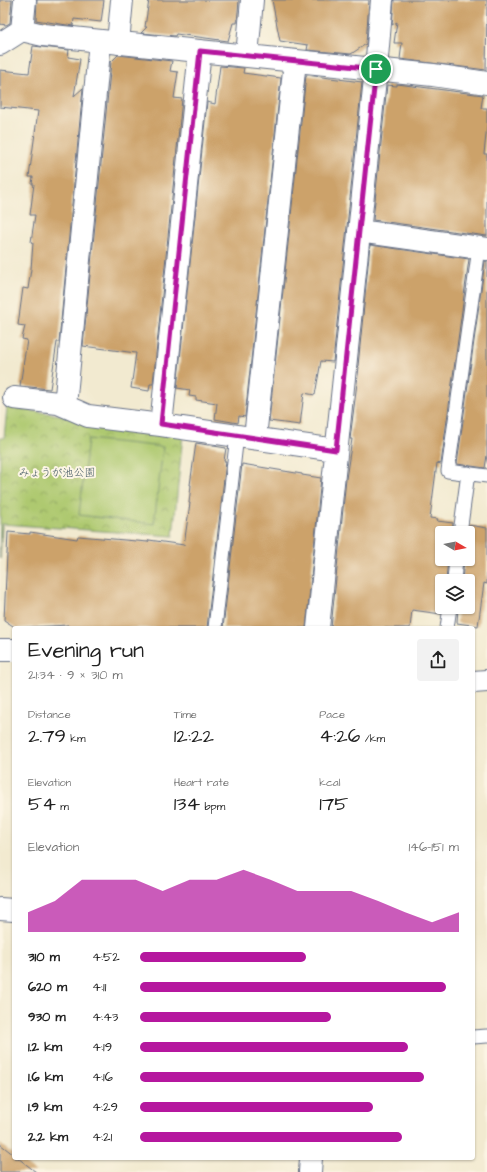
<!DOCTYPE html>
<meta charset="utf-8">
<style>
body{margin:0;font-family:"Architects Daughter","Klee One",sans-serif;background:#f2f2f2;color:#222;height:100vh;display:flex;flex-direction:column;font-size:15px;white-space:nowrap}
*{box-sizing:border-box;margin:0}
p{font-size:13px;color:#767676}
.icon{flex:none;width:22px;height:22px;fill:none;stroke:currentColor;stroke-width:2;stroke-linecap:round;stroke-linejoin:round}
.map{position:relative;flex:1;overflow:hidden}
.side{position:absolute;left:12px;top:626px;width:463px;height:534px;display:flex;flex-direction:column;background:#fff;border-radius:4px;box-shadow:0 1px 3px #0004}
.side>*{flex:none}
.needle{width:26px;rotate:99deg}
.buttons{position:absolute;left:435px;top:526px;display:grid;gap:8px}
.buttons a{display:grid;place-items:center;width:40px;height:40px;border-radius:4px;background:#fff;box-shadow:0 1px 3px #0004;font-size:20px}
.pin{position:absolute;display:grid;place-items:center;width:34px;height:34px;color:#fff;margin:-17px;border:2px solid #fff;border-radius:50%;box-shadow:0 1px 4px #0007}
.round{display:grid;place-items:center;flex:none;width:42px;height:42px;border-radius:4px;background:#f2f2f2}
.summary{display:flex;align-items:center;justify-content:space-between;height:68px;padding:0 16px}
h1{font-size:22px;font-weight:600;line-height:30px}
.metrics{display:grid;grid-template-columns:repeat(3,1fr);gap:6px;height:68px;padding:4px 16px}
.metrics div{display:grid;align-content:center}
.metrics b{font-size:20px;font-weight:600}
.metrics small{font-size:11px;font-weight:400}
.metrics p{font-size:11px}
.chart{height:112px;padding:8px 16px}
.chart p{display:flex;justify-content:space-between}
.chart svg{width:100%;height:72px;margin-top:4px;fill:#b5179e;opacity:.7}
ul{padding:0 16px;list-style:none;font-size:13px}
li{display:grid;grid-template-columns:64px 48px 1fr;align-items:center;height:30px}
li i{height:10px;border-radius:5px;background:#b5179e}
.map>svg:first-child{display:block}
.park{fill:url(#park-crowns);stroke:#647c66}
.pitch{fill:#aec96f;stroke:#647c66}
.building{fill:#cca26a}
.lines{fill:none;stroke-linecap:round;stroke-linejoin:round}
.service-casing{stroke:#667086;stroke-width:15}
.minor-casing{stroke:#667086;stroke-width:24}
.tertiary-casing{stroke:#667086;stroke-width:24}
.service{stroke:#fff;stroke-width:13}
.minor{stroke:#fff;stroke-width:22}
.tertiary{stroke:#fff;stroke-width:22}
.route-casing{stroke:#fff;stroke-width:8}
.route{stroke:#b5179e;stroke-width:5}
.labels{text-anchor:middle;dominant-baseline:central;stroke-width:4;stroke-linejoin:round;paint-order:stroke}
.park-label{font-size:11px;fill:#405662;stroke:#fcf5e5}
</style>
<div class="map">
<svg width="487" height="1172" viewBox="0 0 487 1172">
<defs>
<pattern id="park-crowns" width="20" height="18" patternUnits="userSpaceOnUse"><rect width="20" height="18" fill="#aec96f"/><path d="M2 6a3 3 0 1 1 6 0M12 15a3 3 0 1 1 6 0" fill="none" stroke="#8da45e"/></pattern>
</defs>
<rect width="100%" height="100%" fill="#fcf5e5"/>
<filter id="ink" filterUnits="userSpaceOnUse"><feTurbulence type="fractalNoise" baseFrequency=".025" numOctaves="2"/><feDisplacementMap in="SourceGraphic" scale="8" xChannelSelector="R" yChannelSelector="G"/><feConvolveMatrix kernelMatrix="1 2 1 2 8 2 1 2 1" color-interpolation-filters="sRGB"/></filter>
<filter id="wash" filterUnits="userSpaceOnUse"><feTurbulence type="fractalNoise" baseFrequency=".012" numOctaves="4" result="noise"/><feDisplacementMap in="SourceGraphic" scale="16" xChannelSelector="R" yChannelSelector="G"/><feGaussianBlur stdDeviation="0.9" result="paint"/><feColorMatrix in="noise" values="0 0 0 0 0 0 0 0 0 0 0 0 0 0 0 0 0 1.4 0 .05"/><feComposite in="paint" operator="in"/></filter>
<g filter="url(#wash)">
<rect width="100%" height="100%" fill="#f2ead0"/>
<!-- park -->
<path class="park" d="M 7,407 L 183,434 L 173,536 L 2,524 L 0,559 L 0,438 L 4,438 Z"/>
<!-- pitch -->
<path class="pitch" d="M 88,439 L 163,447 L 154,524 L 79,515 Z"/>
<g id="blocks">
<!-- building -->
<path class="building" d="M 0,0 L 12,0 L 10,23 L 6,25 L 0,24 Z
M 37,0 L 104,0 L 101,22 L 74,19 L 73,26 L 36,20 Z
M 149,0 L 239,0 L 237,23 L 233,23 L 228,41 L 176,34 L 175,36 L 141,33 L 147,27 L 145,27 Z
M 272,0 L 369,0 L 366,44 L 351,54 L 307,50 L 308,45 L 280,41 Z
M 394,0 L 487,0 L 486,70 L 400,59 L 402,43 L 394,43 L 397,22 L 392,25 Z
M 33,46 L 69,50 L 68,57 L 80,59 L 74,96 L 83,88 L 59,342 L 57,342 L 50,389 L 20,386 L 27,340 L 22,339 L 25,326 L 18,325 L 23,288 L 28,289 L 31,269 L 33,243 L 31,242 L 35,215 L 30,215 L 34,184 L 32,184 L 33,177 L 29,177 L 38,111 L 0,107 L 0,70 L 29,73 Z
M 118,55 L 172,61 L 170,71 L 178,72 L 174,98 L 182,99 L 153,384 L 150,384 L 149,391 L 131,388 L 136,353 L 83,346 L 111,62 Z
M 220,66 L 244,68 L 243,73 L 281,78 L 245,417 L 239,416 L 238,423 L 215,419 L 217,403 L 196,400 L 196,397 L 189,396 L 190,390 L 177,388 L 207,102 L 215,104 Z
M 306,75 L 362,82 L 333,362 L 321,361 L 315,395 L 304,393 L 300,425 L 269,421 Z
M 397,84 L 483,95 L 481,108 L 487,108 L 487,125 L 484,154 L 487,154 L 487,236 L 373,220 L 387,85 L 397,86 Z
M 370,245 L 469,259 L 441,464 L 437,463 L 430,518 L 438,519 L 437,521 L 453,523 L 452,533 L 442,533 L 442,559 L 448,559 L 446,581 L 442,581 L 441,614 L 412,610 L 410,628 L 331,628 L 346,479 L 352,439 L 350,439 L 359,367 L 358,366 Z
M 485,261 L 487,261 L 487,455 L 485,468 L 457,464 Z
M 196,443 L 226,448 L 224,461 L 226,461 L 207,628 L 67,628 L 68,625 L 16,628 L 4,620 L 8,532 L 30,534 L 30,532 L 77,539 L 78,536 L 148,542 L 149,540 L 184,545 L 190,503 L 189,503 L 191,485 L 190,485 Z
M 242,464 L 302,474 L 302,475 L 321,478 L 306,628 L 223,628 Z
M 469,525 L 487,528 L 487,584 L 484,583 L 478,626 L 457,623 L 458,607 L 468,607 L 468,581 L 462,581 L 464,559 L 468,559 Z
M 0,1144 L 14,1155 L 14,1158 L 18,1158 L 36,1172 L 0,1172 Z"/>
</g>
</g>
<g filter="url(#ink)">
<use href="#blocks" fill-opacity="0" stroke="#667086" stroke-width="1"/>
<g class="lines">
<defs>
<path id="service" d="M 479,248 L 448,471 L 487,476
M 460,533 L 468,473
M 454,581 L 456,559
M 215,628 L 237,435
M 447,628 L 450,607
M 473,1037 L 487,1036"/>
<path id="minor" d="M 22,30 L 43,35 L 433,75 L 487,83
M 118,43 L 122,0
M 0,44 L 22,30 L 25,0
M 200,51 L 161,425 L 336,450
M 247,56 L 252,0
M 359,231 L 487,249
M 14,398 L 58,403 L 88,416 L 161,425
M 65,406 L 100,41
M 255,438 L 295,61
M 318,628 L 376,69 L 382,0
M 0,909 L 14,910
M 310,1172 L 311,1158"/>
<path id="tertiary" d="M 0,650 L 14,650
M 473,682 L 487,681"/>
</defs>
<!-- service casing -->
<use href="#service" class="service-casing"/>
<!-- minor casing -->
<use href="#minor" class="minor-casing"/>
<!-- tertiary casing -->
<use href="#tertiary" class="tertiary-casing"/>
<!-- service -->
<use href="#service" class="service"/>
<!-- minor -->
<use href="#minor" class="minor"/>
<!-- tertiary -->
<use href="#tertiary" class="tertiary"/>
</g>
</g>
<g class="lines" filter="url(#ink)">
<defs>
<path id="route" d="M 200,51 L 376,69 L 336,450 L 161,424 Z"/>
</defs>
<!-- route casing -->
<use href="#route" class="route-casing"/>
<!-- route -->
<use href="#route" class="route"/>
</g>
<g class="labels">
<!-- park labels -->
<g class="park-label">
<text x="57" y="472">みょうが池公園</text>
</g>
</g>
</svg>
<div class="buttons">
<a><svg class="needle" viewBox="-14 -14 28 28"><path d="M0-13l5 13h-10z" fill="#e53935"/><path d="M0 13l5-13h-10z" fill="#767676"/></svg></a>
<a><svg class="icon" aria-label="layers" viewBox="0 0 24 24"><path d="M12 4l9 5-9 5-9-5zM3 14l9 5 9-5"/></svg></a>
</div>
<div class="pin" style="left:376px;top:69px;background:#1e9e55"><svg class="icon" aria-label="arrive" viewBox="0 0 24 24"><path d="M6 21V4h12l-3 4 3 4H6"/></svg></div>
<section class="side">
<div class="summary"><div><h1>Evening run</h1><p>21:34 · 9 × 310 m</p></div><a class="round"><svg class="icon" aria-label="share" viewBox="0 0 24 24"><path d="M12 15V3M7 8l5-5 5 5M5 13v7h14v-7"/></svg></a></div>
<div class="metrics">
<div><p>Distance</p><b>2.79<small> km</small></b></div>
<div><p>Time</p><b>12:22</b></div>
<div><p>Pace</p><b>4:26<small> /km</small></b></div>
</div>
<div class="metrics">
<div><p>Elevation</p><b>54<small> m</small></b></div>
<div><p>Heart rate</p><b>134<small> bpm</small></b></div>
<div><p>kcal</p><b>175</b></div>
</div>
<div class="chart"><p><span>Elevation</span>146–151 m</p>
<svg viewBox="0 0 160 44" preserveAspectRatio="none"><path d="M0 44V32L10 25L20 12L30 12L40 12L50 19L60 12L70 12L80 6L90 12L100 19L110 19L120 19L130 25L140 32L150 38L160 32V44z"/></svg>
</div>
<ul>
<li><b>310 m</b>4:52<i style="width:52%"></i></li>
<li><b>620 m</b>4:11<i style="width:96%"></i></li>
<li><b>930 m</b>4:43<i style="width:60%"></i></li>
<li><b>1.2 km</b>4:19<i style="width:84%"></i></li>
<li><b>1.6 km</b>4:16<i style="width:89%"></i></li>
<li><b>1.9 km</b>4:29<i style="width:73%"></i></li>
<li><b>2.2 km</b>4:21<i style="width:82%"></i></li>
</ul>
</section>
</div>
